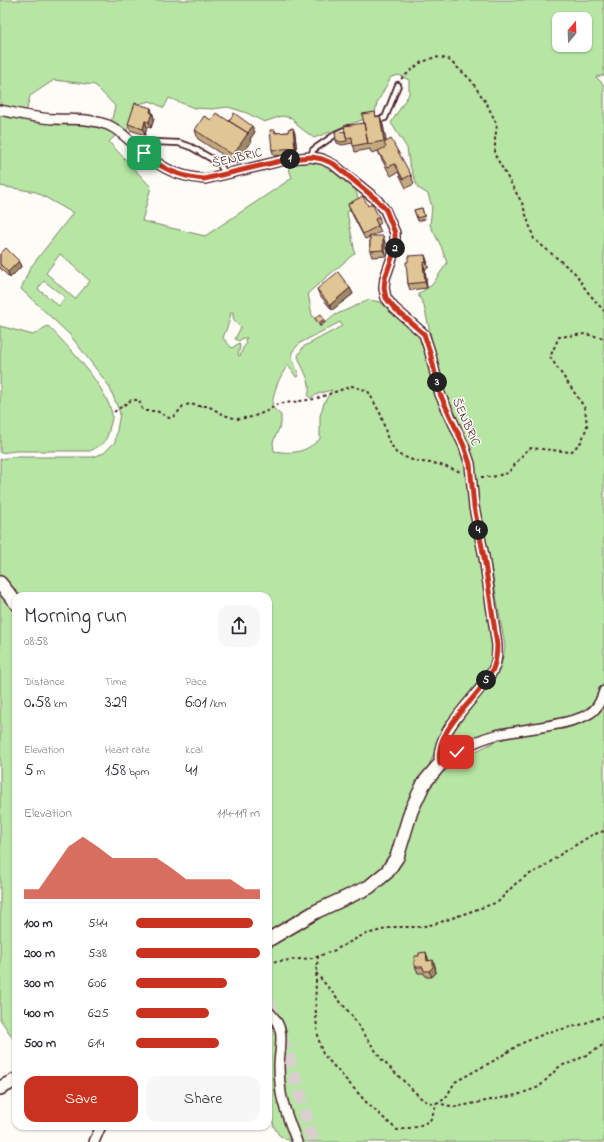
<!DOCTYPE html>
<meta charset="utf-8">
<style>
body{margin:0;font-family:"Indie Flower",sans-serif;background:#f7f7f7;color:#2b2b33;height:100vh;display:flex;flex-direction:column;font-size:15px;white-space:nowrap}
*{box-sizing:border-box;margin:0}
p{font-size:13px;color:#7c7c81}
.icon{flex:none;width:22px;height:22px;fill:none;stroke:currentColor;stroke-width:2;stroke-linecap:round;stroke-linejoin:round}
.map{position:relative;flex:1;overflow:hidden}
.panel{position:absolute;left:12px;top:592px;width:260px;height:538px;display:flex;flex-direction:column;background:#fff;border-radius:12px;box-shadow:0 1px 3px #0004}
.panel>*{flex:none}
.needle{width:26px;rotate:19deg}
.buttons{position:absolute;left:552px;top:12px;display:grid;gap:8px}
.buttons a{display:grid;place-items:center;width:40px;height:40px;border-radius:8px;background:#fff;box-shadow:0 1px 3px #0004;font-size:20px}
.pin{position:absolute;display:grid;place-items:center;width:34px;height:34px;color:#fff;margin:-17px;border-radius:8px;box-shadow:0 2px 6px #0006}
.km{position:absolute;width:20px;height:20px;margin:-10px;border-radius:50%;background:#222;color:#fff;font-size:11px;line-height:20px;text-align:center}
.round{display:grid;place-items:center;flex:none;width:42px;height:42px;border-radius:12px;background:#f7f7f7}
.headline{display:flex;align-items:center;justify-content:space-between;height:68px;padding:0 12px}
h1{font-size:22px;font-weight:600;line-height:30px}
.figures{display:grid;grid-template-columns:repeat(3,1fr);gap:6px;height:68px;padding:4px 12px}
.figures div{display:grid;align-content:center}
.figures b{font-size:17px;font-weight:600}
.figures small{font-size:11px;font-weight:400}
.figures p{font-size:11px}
.chart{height:112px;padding:8px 12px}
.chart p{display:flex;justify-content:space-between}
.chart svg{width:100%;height:72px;margin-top:4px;fill:#c8321e;opacity:.7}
.primary-button{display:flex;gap:8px;margin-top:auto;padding:8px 12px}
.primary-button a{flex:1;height:46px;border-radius:12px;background:#c8321e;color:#fff;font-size:16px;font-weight:600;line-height:46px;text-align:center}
.primary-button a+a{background:#f7f7f7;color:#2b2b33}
ul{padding:0 12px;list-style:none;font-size:13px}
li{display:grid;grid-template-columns:64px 48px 1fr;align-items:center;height:30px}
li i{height:10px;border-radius:5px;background:#c8321e}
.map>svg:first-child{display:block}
.green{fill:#b6e5a4;stroke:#808268;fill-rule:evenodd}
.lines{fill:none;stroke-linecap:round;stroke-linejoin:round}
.secondary-tunnel{stroke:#d9d0ce;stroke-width:13;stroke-dasharray:13 6;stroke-linecap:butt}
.lane-casing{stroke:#4a1f2b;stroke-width:8}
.street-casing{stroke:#4a1f2b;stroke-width:12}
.secondary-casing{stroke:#4a1f2b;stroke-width:16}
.path{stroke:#4a1f2b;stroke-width:2;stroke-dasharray:3 3;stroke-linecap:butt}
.lane{stroke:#fdfcf7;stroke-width:4.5}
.street{stroke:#fdfcf7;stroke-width:9}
.secondary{stroke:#fdfcf7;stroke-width:13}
.wall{fill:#c1a980;stroke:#4a1f2b}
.shaded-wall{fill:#9d8a68;stroke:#4a1f2b}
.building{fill:#e0c595;stroke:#4a1f2b}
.route-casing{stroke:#fff;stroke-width:8}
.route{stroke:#c8321e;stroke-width:5}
.labels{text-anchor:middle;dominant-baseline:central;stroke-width:3;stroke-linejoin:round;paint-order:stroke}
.street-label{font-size:13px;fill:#4a1f2b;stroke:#fdfcf7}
</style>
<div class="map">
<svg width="604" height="1142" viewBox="0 0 604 1142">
<rect width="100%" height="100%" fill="#fdfcf7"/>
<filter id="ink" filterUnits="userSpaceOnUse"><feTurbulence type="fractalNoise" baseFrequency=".025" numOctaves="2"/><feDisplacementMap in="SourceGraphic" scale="8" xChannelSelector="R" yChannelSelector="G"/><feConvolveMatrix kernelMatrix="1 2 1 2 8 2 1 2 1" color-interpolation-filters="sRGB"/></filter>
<g filter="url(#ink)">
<!-- green -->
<path class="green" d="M 0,0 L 604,0 L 604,75 L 596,77 L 604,85 L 604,682 L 597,700 L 584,710 L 564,721 L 512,727 L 446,750 C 453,711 501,690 505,646 L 488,549 L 475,498 L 471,454 L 444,393 L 424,306 L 418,294 L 432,285 L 447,263 L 441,246 L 430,225 L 432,207 L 428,194 L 418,188 L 409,163 L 407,148 L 391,123 L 409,94 L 409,80 L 399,75 L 391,77 L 377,103 L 374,118 L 362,120 L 314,138 L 298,126 L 292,118 L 282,116 L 264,122 L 247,113 L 228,107 L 213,109 L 194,108 L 169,98 L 164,108 L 150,101 L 138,104 L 126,133 L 111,123 L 115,106 L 95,85 L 54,80 L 30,96 L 26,113 L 0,107 ZM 559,19 L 585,19 L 585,45 L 559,45 Z
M 0,112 L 95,123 L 117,134 L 109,142 L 151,187 L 142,221 L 205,236 L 292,178 L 287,163 L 307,160 L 321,162 L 334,168 L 354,185 L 361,207 L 347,212 L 355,253 L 308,293 L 312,315 L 320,327 L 335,315 L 369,300 L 380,302 L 416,331 L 423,342 L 464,454 L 491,618 L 495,654 L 492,665 L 474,693 L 462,703 L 446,728 L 411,804 L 393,856 L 369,882 L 268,935 L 268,596 L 16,596 L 16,1043 L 0,1019 L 0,459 L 13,457 L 93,457 L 104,453 L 115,442 L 120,413 L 109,386 L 70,335 L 21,289 L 30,268 L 73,213 L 36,192 L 0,186 ZM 60,254 L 90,281 L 75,299 L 46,273 ZM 44,281 L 65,297 L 59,306 L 38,289 ZM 231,312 L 233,312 C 232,321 236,321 241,327 L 235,339 L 239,341 L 243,338 L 247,338 L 245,340 L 246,344 L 243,348 L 240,356 L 238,355 L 240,347 L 239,343 L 232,348 L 223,338 L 229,322 ZM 340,322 L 342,326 L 303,347 L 298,356 C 302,370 313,382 308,396 L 310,398 L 320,393 L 332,390 L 324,403 L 320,416 L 320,439 C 304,453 294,454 274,451 L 273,442 L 281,424 L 281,415 L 272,407 C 273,392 279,377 288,365 L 296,377 L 299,376 L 292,357 L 292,352 L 300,343 Z
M 0,326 L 33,335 L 44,328 L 48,326 C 68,346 106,386 112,414 C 113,417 111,422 110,426 C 107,441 104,444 90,451 L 15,451 L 0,453 Z
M 604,701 L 604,1142 L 302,1142 L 295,1132 L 285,1093 L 284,1061 L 287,1042 L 286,1029 L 277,1014 L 268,1008 L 268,942 L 372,890 L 417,806 L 437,776 L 472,753 L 511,734 L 564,729 L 583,723 L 595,714 Z
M 268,1017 L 273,1023 L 278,1040 L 275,1060 L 277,1092 L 290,1141 L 279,1135 L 274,1127 L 268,1097 Z"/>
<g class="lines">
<!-- secondary-tunnel -->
<path class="secondary-tunnel" d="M 268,1001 L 294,1074 L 313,1142"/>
<defs>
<path id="lane" d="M 375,120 L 385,118 L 398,85
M 144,153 L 155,142 L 179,143 L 191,147 L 219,163 L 226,175
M 311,157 L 313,150 L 336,134 L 349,128"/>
<path id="street" d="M 0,110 C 18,114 36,118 54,119 C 73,120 90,118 108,125 C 118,129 127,138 135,145 C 159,166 172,176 205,179 L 289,159 L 311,157 L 322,159 L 334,165 L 377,200 L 385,210 L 395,233 L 395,245 L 393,255 L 385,278 L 384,288 L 386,298 L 394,308 L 424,334 L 430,352 L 440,394 L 464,446 L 470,464 L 474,507 L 484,557 L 497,645 C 497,655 497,664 492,672 C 477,698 433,732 440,764 C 458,751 475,740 496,735 C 518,729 580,725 594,710 C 599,705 602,698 604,691
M 268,1011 C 287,1029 280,1042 279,1065 C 279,1074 280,1084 281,1093 C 284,1110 291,1126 297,1142
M 94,1142 L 101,1126"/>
<path id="secondary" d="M 0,583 L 16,603
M 268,940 L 317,911 L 369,887 L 387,872 L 397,857 L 411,811 L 424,783 L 440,764
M 0,1088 L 16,1080"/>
</defs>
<!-- lane casing -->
<use href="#lane" class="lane-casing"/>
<!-- street casing -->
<use href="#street" class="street-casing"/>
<!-- secondary casing -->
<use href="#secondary" class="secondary-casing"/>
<!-- path -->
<path class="path" d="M 401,79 L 420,63 L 435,57 L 448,59 L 470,79 L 487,104 L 497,125 L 495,139 L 495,155 L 522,203 L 534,239 L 576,274 L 586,290 L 604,311
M 114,412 L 131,400 L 139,400 L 142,409 L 145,411 L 157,411 L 169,418 C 175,417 179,411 183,406 L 190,404 L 198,406 L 208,406 L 224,415 L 237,419 L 252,417 L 265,412 L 278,404 L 315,399 L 352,386 L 368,391 L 381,415 L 388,440 L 397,454 L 415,461 L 438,464 L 461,472
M 481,477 L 492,477 L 508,473 L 525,452 L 531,448 L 571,452 L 581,442 L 584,435 L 587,426 L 585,408 L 550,357 L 559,337 L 585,334 L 604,338
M 318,956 C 315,982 313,1030 323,1054 L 367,1103 L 397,1130 L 416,1127 L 430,1121 L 437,1103 L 455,1107 L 517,1095 L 539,1087 L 560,1066 L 573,1062 L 594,1051 L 604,1044
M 268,962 L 313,958 L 333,951 L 363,935 L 393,927 L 419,927 L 435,924 L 498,902 L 514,885 L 526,876 L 542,868 L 561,854 L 592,835 L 604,831
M 316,973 L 349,1012 L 382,1060 L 423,1100 L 434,1104 L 445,1099 L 455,1082 L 495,1060 L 520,1044 L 549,1032 L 580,1025 L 604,1016"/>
<!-- lane -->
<use href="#lane" class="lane"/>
<!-- street -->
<use href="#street" class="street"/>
<!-- secondary -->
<use href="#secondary" class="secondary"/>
</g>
<!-- wall -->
<path class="wall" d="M 375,112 L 376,117 L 383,125 L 386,142 L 411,175 L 414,184 L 406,188 L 398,172 L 391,176 L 382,160 L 378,151 L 371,153 L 370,149 L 355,152 L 353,143 L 342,145 L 337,143 L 336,140 L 345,131 L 364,123 Z
M 153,114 L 154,119 L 151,128 L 147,127 L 145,135 L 130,130 L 128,124 Z
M 211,120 L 229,121 L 255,132 L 250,139 L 251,142 L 237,164 L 198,139 L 195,130 Z
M 293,128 L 295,134 L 297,154 L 274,156 L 272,150 L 275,130 L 276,133 L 289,132 Z
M 348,204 L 368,206 L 379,217 L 381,223 L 378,225 L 381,232 L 371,236 L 385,242 L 386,256 L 372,257 L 370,251 L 370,237 L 365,239 L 350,210 Z
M 422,208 L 425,219 L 418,221 L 414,210 Z
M 0,254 L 19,261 L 21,267 L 10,278 L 0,268 Z
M 425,255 L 427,261 L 428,268 L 425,269 L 427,288 L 410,290 L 408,284 L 408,262 Z
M 350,288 L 353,294 L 332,310 L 319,294 L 317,289 Z
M 428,958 L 428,961 L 435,966 L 436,973 L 432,977 L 426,977 L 424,973 L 418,973 L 414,963 Z"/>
<!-- shaded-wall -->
<path class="shaded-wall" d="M 151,108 L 154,119 L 151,128 L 149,122 L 150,112 Z
M 380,116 L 383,125 L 388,150 L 384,141 Z
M 145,121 L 147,127 L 145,135 L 143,129 Z
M 252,126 L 255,132 L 250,139 L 251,142 L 237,164 L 233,155 Z
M 293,128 L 295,134 L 297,154 L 295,148 Z
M 383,236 L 385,242 L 386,256 L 383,250 Z
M 425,255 L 427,261 L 428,268 L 426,262 Z
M 19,261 L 21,267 L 10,278 L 8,272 Z
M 423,263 L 425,269 L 427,288 L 425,282 Z
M 350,288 L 353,294 L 332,310 L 330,305 Z
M 324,319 L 325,322 L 320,326 L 319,323 Z
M 426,952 L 428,958 L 429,967 L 427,961 Z
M 433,960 L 435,966 L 436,973 L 432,977 L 429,971 Z"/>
<!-- building -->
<path class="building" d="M 135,103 L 151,108 L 150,112 L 152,113 L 149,122 L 145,121 L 143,129 L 128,124 Z
M 375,112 L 376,117 L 380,116 L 384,141 L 368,144 L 362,114 Z
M 216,113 L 248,133 L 233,155 L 195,130 L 204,116 L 211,120 Z
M 234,113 L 252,126 L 247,135 L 248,133 L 229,121 Z
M 364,123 L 368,143 L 353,146 L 352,137 L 346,138 L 344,126 Z
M 293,128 L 295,148 L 272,150 L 270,130 L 275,130 L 275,133 L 289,132 L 288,129 Z
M 345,131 L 347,141 L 341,142 L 336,140 L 335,133 Z
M 391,139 L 411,175 L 403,179 L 395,164 L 388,167 L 378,151 L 386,147 L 384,143 Z
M 363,196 L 368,206 L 372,204 L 379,217 L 375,219 L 378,226 L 363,234 L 348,204 Z
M 422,208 L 424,216 L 417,218 L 414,210 Z
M 370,236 L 383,236 L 383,250 L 370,251 Z
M 6,248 L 19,261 L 8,272 L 0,264 L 0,254 Z
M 425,255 L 426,262 L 423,263 L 425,282 L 408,284 L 406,262 L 408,262 L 408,256 Z
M 338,272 L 350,288 L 330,305 L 317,289 Z
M 321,314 L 324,319 L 319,323 L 315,318 Z
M 426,952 L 427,961 L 433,960 L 433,967 L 429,971 L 424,971 L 423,967 L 416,967 L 414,963 L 415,956 L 419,956 L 419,953 Z"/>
</g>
<g class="lines" filter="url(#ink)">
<defs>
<path id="route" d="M 144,153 C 162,170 181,177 204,179 L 289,159 L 312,157 L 322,159 L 334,164 L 377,200 L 386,210 L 395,233 L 395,245 L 393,255 L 385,278 L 384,288 L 386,298 L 394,308 L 424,334 L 430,352 L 440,394 L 464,446 L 470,464 L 474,507 L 484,557 L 497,645 C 497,654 496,661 493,669 C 481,698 432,729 440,764 L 457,752"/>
</defs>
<!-- route casing -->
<use href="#route" class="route-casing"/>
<!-- route -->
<use href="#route" class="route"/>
</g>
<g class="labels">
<!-- street labels -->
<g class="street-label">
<text transform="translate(237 158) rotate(-13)">ŠENBRIC</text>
<text transform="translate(466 422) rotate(66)">ŠENBRIC</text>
</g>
</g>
</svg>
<div class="buttons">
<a><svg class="needle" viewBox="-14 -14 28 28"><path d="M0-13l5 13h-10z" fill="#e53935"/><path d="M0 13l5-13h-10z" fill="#7c7c81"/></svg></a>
</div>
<div class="pin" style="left:144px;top:153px;background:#1e9e55"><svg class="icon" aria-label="arrive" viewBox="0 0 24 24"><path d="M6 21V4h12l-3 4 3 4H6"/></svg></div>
<div class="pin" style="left:457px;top:752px;background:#d93025"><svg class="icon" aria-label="check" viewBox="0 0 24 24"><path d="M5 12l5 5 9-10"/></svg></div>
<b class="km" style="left:290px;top:159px">1</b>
<b class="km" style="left:395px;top:248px">2</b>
<b class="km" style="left:437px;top:382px">3</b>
<b class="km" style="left:478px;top:530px">4</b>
<b class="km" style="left:486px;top:680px">5</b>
<section class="panel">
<div class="headline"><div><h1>Morning run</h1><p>08:58</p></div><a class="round"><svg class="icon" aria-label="share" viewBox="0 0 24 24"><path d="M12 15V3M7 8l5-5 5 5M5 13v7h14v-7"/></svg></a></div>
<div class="figures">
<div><p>Distance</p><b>0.58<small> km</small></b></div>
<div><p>Time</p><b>3:29</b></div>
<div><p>Pace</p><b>6:01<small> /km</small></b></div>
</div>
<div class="figures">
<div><p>Elevation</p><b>5<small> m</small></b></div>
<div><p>Heart rate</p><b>158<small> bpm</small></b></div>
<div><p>kcal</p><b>41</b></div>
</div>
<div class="chart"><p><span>Elevation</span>114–119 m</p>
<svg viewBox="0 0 160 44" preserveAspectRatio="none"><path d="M0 44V38L10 38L20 25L30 12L40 6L50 12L60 19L70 19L80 19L90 19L100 25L110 32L120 32L130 32L140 32L150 38L160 38V44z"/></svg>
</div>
<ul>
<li><b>100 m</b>5:44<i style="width:94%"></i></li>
<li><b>200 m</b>5:38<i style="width:100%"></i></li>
<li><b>300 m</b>6:06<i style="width:73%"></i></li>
<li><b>400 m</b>6:25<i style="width:59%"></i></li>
<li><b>500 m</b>6:14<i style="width:67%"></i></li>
</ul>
<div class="primary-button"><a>Save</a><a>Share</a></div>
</section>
</div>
